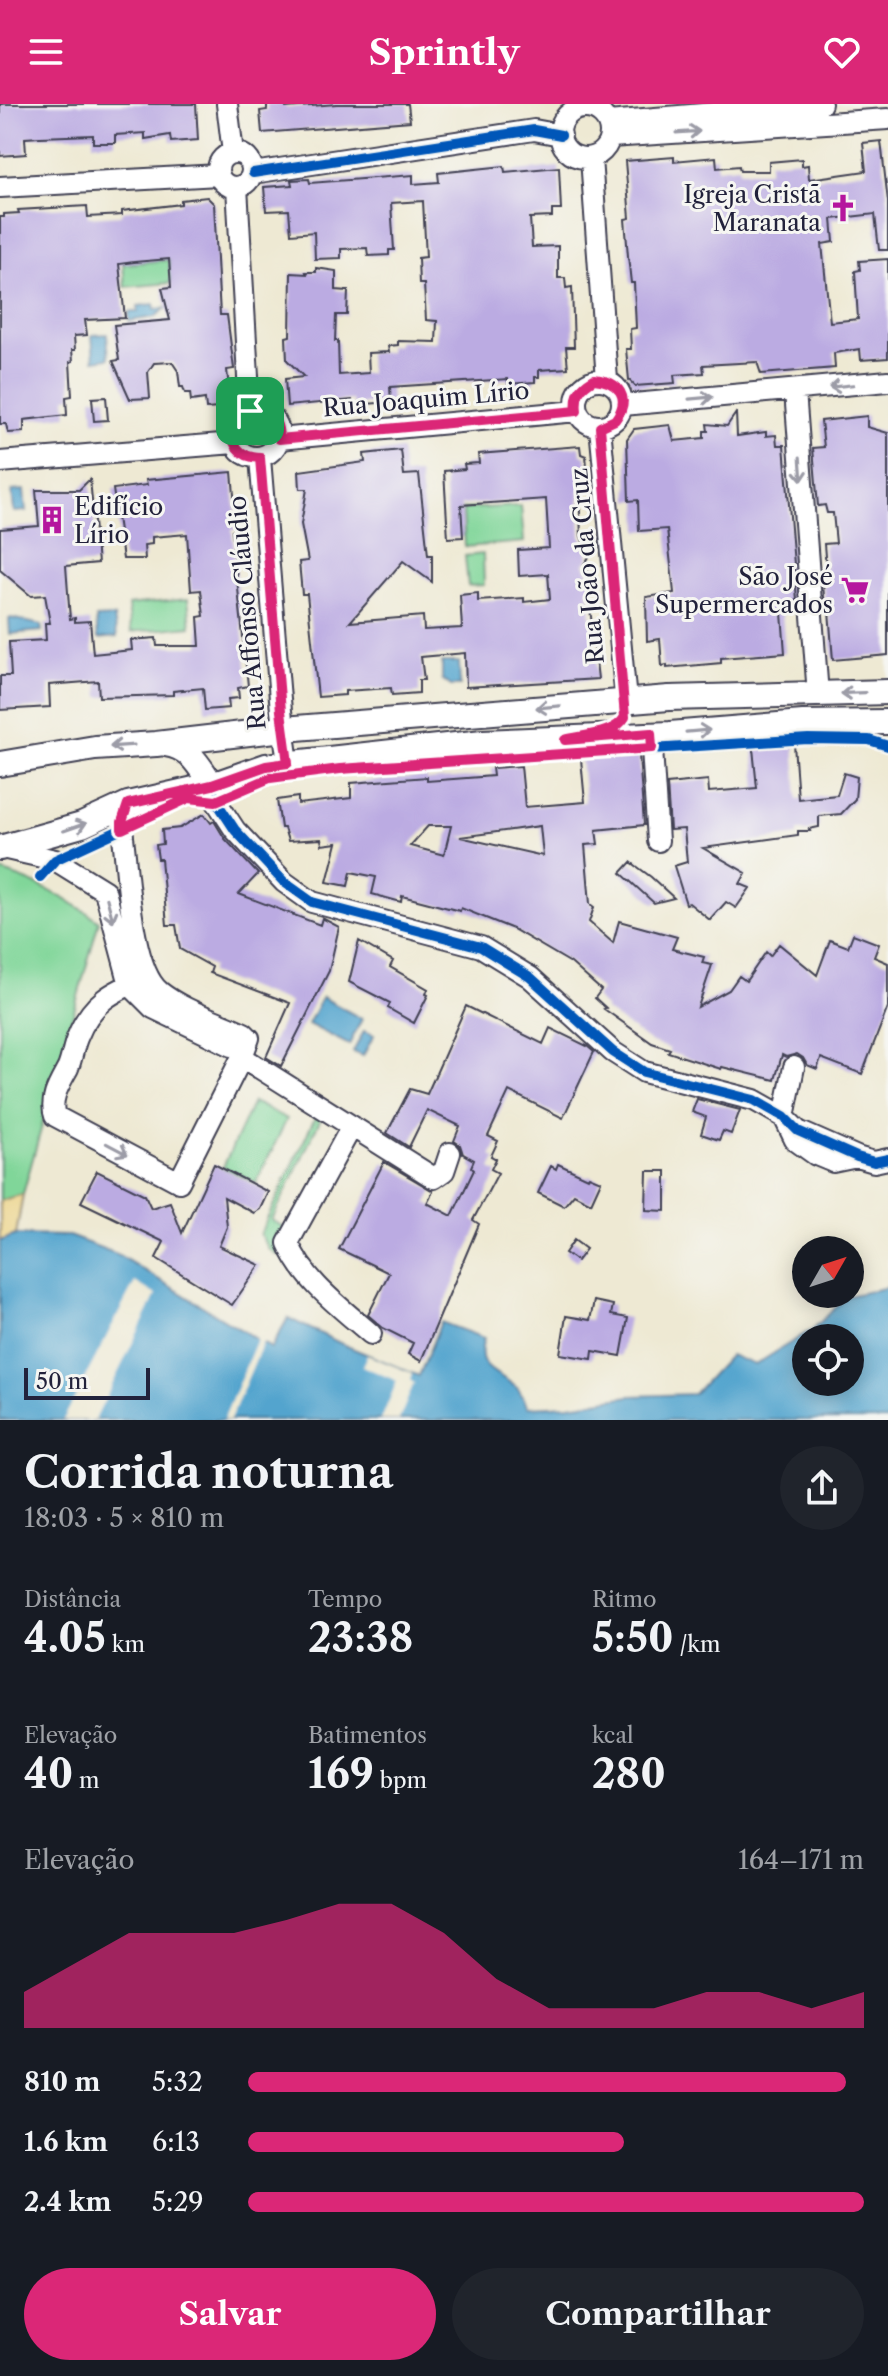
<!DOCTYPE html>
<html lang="pt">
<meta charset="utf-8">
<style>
body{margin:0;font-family:"Libre Caslon Text",serif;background:#20242c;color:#f1f3f6;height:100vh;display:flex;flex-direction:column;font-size:30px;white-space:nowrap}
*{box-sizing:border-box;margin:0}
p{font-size:26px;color:#9ea1a6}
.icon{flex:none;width:44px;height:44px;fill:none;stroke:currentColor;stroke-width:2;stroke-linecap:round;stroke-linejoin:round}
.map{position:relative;height:1316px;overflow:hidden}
.details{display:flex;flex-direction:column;background:#171b24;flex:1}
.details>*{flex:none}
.needle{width:52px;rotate:51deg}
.fabs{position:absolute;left:792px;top:1132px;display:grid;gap:16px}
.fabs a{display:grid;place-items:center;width:72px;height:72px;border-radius:50%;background:#171b24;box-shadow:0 4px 20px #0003;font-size:40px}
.scale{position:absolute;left:24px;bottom:20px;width:126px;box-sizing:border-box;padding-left:8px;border:4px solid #22223b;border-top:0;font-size:22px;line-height:28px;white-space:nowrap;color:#22223b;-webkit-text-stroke:6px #f6f6f2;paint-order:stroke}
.pin{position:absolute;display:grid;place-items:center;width:68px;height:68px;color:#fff;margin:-34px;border-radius:16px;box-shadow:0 4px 12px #0006}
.round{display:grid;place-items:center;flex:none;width:84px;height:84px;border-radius:42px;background:#20242c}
.overview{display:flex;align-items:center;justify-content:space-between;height:136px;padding:0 24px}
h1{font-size:44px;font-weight:700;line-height:60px}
.stats{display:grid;grid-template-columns:repeat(3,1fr);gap:12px;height:136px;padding:8px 24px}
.stats div{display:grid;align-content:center}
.stats b{font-size:40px;font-weight:700}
.stats small{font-size:22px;font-weight:400}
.stats p{font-size:22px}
.chart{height:224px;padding:16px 24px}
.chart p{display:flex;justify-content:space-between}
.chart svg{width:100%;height:144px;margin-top:8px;fill:#db2777;opacity:.7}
.cta{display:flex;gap:16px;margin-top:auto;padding:16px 24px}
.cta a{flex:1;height:92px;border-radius:48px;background:#db2777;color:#fff;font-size:32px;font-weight:700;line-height:92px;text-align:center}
.cta a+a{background:#20242c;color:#f1f3f6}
ul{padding:0 24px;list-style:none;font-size:26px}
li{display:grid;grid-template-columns:128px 96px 1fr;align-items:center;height:60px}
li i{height:20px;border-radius:10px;background:#db2777}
header{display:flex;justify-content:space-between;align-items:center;height:104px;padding:0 24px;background:#db2777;color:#fff;font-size:36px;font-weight:700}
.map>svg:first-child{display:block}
.green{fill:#80d699;stroke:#517c6a;stroke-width:2}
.sand{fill:#eeda9e;stroke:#887e6c;stroke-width:2}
.water{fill:#53a4ce;stroke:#3a6384;stroke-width:2;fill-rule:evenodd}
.pier{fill:#eee9d3}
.building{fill:#bbabe2;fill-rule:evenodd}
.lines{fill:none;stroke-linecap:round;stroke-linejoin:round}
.minor-casing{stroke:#414052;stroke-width:24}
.major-casing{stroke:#414052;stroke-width:28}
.minor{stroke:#fff;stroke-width:20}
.major{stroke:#fff;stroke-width:24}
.cycleway-casing{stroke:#f6f6f2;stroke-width:15}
.cycleway{stroke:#0057b8;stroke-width:10}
.oneway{stroke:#9c9ca7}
.route-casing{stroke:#fff;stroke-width:16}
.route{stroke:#db2777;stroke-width:10}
.labels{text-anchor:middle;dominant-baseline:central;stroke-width:6;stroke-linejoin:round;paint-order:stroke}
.poi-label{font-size:24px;fill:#22223b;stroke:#f6f6f2;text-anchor:end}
.street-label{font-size:24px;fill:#22223b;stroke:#f6f6f2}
</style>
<header><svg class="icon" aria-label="menu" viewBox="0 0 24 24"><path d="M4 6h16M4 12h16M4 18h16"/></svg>Sprintly<svg class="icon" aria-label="heart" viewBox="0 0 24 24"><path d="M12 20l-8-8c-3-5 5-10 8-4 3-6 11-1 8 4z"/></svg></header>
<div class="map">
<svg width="888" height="1316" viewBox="0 0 888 1316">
<rect width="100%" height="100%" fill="#f6f6f2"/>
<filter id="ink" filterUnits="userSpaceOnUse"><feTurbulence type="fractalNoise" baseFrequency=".0125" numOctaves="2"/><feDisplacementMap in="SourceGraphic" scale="16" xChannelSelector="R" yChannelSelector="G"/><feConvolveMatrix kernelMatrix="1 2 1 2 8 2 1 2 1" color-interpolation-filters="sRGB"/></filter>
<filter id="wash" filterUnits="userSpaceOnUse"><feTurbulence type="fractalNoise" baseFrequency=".006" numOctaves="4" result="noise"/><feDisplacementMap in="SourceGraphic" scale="32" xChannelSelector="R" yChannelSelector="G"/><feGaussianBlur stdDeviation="1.8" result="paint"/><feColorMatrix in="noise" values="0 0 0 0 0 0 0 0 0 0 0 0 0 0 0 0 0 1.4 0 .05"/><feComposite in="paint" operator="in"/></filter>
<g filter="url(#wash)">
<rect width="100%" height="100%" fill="#eee9d3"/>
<!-- green -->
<path class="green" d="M 169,156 L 171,179 L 125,183 L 123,160 Z
M 521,402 L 524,438 L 465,443 L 463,405 Z
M 483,450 L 484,481 L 468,482 L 465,452 Z
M 188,495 L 191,522 L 131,528 L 128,501 Z
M 0,767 C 37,778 67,794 99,817 L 23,1090 L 0,1097 Z
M 253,998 L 287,1015 L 256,1079 L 223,1063 Z
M 319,1005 L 324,1008 L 272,1116 L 290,1127 L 277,1151 L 268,1144 L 260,1130 Z"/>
<!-- sand -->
<path class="sand" d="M 23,1090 L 16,1131 L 0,1137 L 0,1097 Z"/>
<!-- water -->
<path class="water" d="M 154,200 L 155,205 L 166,204 L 155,213 L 129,217 L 129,208 L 138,208 L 138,202 Z
M 107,230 L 109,254 L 94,256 L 92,231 Z
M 24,386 L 26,407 L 14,408 L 12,387 Z
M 114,513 L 117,533 L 98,535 L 96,514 Z
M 11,514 L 41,521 L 42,527 L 10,530 L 9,515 Z
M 442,558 L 459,558 L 460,582 L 451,582 L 442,575 Z
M 322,893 L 362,915 L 349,941 L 308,920 Z
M 364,927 L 374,931 L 363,952 L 353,948 Z
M 16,1131 L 69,1132 L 117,1150 L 271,1244 L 288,1214 L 342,1240 L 419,1272 L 441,1218 L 484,1234 C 473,1268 500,1267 518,1285 C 522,1290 524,1297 528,1303 L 569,1301 L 630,1292 L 694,1290 L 730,1251 L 755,1261 L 814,1224 L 848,1192 L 888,1183 L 888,1316 L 0,1316 L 0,1137 ZM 806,1234 L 850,1234 L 850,1278 L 806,1278 Z"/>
<!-- pier -->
<path class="pier" d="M 135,1178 L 156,1191 L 95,1316 L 63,1316 Z
M 258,1233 L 264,1236 L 230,1316 L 223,1316 Z
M 367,1251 L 412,1269 L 410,1276 L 414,1279 L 399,1316 L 381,1316 L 397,1277 L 362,1262 Z"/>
<g id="blocks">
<!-- building -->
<path class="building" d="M 0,0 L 196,0 L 198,36 L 171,38 L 170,31 L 145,35 L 145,29 L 115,31 L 115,39 L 93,39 L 93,31 L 40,33 L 25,34 L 26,50 L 0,52 Z
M 267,0 L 285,0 L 286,4 L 337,0 L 408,0 L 410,17 L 262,29 L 260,7 L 267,6 Z
M 881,37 L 888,98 L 888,146 L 879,146 L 875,110 L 832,115 L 834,138 L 822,140 L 830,218 L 858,215 L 855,167 L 860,166 L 859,157 L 888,155 L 888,254 L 861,256 L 860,245 L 834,249 L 835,264 L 761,270 L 757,258 L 703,261 L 704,269 L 674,271 L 675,279 L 635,282 L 629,276 L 626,245 L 631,245 L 630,225 L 636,224 L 634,179 L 631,179 L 628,152 L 625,115 L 630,114 L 625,57 L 674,53 L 674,57 L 716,53 L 717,64 L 739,62 L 740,67 L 769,67 L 769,58 L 802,55 L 802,62 L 808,61 L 809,75 L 866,67 L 863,39 Z
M 504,62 L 505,68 L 559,63 L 561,106 L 552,106 L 552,113 L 530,114 L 532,143 L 558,142 L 558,174 L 565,174 L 566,184 L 572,183 L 574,243 L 566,243 L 568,264 L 539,266 L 539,273 L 535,273 L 535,278 L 508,280 L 508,275 L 390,283 L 391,298 L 353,301 L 352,296 L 287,302 L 285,275 L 304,273 L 287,256 L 286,233 L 290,232 L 291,169 L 307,170 L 306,168 L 316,168 L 316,164 L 336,167 L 336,186 L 348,187 L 347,211 L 336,211 L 335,237 L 338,237 L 339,271 L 369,269 L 368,249 L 389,248 L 388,242 L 398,241 L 398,237 L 436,238 L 437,217 L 426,216 L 424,180 L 419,180 L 418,154 L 426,153 L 423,97 L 391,99 L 394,146 L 389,146 L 389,151 L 368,152 L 367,144 L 341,145 L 341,154 L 315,155 L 314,128 L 291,130 L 289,106 L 266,107 L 264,83 L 292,81 L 291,76 L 309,75 L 310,79 L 413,71 L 413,80 L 439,78 L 438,69 Z
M 207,93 L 214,100 L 220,211 L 227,211 L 234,265 L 227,266 L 231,303 L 206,305 L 205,295 L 191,297 L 190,289 L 185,289 L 183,283 L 180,283 L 178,267 L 172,258 L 154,259 L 148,268 L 150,294 L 130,295 L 113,257 L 119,256 L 114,221 L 170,216 L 162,184 L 171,183 L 169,155 L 134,158 L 119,160 L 125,214 L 85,216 L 87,231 L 74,232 L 75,246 L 72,246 L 73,257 L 70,258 L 72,292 L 66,293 L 67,311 L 24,316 L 24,328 L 8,329 L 6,320 L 0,320 L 0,113 L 4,113 L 4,110 L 19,109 L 18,106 L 87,102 L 88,113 L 122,111 L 122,107 L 181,100 L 181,96 Z
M 106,293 L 108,316 L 94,317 L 92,294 Z
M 736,309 L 737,332 L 766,328 L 766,332 L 776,331 L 777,341 L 784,341 L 798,508 L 782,509 L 785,549 L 721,554 L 721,559 L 667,564 L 667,561 L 662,562 L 660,535 L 647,537 L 646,493 L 674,489 L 667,425 L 639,427 L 638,396 L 629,397 L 627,335 L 634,325 L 670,321 L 674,337 L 704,334 L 704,327 L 708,327 L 707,320 L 727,322 Z
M 867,312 L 867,323 L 888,329 L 888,551 L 833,556 L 829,507 L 825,507 L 822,465 L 826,465 L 824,440 L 836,439 L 833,409 L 827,409 L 825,401 L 818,402 L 813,344 L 824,343 L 821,317 Z
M 580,342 L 581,350 L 586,352 L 588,372 L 583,376 L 583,386 L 579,386 L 581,432 L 589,453 L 584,460 L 590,472 L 591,484 L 588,486 L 598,575 L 466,583 L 465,549 L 421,553 L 424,576 L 419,576 L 419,589 L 392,591 L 391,584 L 345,587 L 345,591 L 318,593 L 307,490 L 302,490 L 299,458 L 308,457 L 301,420 L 307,385 L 300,385 L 299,367 L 365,358 L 364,350 L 401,346 L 404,371 L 419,370 L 428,451 L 432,451 L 432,478 L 403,457 L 350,518 L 423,512 L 424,526 L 462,524 L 460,491 L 478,489 L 478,497 L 524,494 L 524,498 L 550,495 L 548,470 L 519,472 L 518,446 L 549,444 L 546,395 L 461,401 L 463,433 L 448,434 L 444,367 L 465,365 L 464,360 L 479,359 L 478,350 Z
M 232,368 L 237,425 L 232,426 L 248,582 L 238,584 L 239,594 L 228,595 L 229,604 L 205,606 L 203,584 L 173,587 L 173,591 L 99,593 L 98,577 L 49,581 L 50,603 L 0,606 L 0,572 L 11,572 L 9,538 L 46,536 L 45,519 L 50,519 L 45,491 L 31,492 L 0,466 L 0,425 L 39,422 L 36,386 L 79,386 L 90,375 L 98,459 L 66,462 L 70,515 L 75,514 L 75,518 L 90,517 L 93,550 L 132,546 L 131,536 L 156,534 L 157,542 L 200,542 L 198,513 L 204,512 L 201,486 L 191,487 L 187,430 L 152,433 L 152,440 L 144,441 L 145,455 L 123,455 L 113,385 L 147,381 L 146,376 Z
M 794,640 L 798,695 L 837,691 L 844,669 L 857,673 L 855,695 L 841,710 L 819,712 L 819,723 L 809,725 L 810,727 L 798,727 L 798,731 L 703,744 L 746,769 L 740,780 L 750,784 L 736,804 L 726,798 L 710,816 L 689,799 L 686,800 L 674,762 L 687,758 L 684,725 L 670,726 L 667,680 L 708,676 L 709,688 L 757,684 L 753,644 Z
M 639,651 L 644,721 L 596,726 L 598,740 L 585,741 L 590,800 L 594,803 L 589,818 L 613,839 L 619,817 L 677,833 L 672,845 L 704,853 L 702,859 L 712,861 L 698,903 L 729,886 L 739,872 L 746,877 L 766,848 L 770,852 L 779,840 L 817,871 L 830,836 L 848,843 L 853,830 L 879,840 L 874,853 L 888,859 L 888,903 L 862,970 L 821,954 L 817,965 L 807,961 L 803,954 L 797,950 L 786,953 L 782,951 L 775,976 L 722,963 L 721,965 L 668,948 L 670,945 L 652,939 L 604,905 L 606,904 L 595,894 L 601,886 L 571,859 L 513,825 L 461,804 L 460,807 L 402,792 L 401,798 L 372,790 L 376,773 L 351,768 L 348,782 L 327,778 L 337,739 L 322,741 L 321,735 L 288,737 L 284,724 L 281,724 L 277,696 L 298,693 L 298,700 L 351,694 L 351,679 L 427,673 L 427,677 L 493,672 L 492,664 L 521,662 L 525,703 L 585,698 L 581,655 ZM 428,722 L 451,722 L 444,751 L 410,742 ZM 540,722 L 543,752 L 460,733 Z
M 204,710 L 211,719 L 214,717 L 225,735 L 258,770 L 239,790 L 320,821 L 322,814 L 339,823 L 329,867 L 281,962 L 266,953 L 290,899 L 210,869 L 212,863 L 180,845 L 176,821 L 167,821 L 161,755 L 158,755 L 156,741 L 163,740 L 162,726 L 180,724 Z
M 631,758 L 651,773 L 674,794 L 654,799 L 621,769 Z
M 359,837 L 393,857 L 390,863 L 428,885 L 426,890 L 428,891 L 414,919 L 388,904 L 390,899 L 349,878 Z
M 466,902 L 543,940 L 550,924 L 587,942 L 594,948 L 563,1014 L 509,987 L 488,1032 L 498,1037 L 491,1052 L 496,1055 L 491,1065 L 498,1069 L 473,1116 L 479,1120 L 421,1257 L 408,1250 L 413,1239 L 383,1224 L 368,1211 L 389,1169 L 339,1145 L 384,1058 L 433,1087 L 427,1099 L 452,1112 L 474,1066 L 471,1063 L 474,1056 L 463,1050 L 460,1041 L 454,1037 L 460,1022 L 427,1006 L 409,1043 L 387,1029 L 410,985 L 427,990 Z
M 697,995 L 740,1006 L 731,1030 L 723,1027 L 719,1036 L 701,1030 L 706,1013 L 692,1008 Z
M 214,1060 L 268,1088 L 260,1105 L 254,1109 L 224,1093 L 227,1123 L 219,1142 L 260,1161 L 232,1201 L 156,1154 L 164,1138 L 81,1098 L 97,1067 L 145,1091 L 151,1104 L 170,1098 L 182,1129 Z
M 558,1060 L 588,1074 L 589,1072 L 601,1077 L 591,1099 L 574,1090 L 564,1102 L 538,1089 L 551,1062 L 556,1065 Z
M 647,1067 L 666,1067 L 666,1107 L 646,1106 Z
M 574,1136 L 586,1145 L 577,1157 L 565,1149 Z
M 594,1197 L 613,1201 L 611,1211 L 628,1214 L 621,1252 L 593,1247 L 592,1255 L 560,1250 L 566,1212 L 590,1216 Z"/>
</g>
</g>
<g filter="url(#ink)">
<use href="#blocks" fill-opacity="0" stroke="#414052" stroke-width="2"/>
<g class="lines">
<defs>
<path id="minor" d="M 227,0 L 233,49
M560 29a25 25 0 1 1 50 0a25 25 0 1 1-50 0Z
M 608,18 L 821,0
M 610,33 L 888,15
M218 66a17 17 0 1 1 34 0a17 17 0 1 1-34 0Z
M 591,54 L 607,276
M 253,69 L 534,26 L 561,31
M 0,83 L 219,71
M 237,83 L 250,307
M576 299a23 23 0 1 1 46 0a23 23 0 1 1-46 0Z
M 795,287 L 818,591
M 623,301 L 888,277
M233 330a23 23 0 1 1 46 0a23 23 0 1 1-46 0Z
M 600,323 L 626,597
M 279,335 L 577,307
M 260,354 L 281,607 L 288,659
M 0,358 L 234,339
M 651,629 L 658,737
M 212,681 L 216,697 L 235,726 L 284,778 L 312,798 L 481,843 L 530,873 L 613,948 L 644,968 L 754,996 L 784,1013 L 798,1027 L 857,1053 L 874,1058 L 888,1055
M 128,700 L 122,718 L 123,733 C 128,771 131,865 160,888 C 184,907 217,916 244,929 L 249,934 L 242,953 L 179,1078 L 55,1012 C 49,995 60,979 68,964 C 72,954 73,944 77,934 C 91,898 113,887 146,874
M 2,744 L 55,756 L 105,787 L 130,881
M 130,881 L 153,904 L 232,942
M 242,953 L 434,1074 L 444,1067 L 450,1049
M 794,963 L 784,1013 L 795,1036 L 816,1051 L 833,1058 L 857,1053
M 352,1022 L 288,1139 C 304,1177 340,1203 371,1230"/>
<path id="major" d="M 166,640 C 190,643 199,662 212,681
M 0,660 L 95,644 L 156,640 L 284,625 L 669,594 L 888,588
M 0,744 L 82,721 L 128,700 L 212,681 L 266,662 L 483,638 L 670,630 L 803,619 L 888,618"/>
</defs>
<!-- minor casing -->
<use href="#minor" class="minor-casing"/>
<!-- major casing -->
<use href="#major" class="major-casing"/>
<!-- minor -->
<use href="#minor" class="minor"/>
<!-- major -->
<use href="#major" class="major"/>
<defs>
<path id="cycleway" d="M 253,69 L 534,26 L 561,31
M 212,681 L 216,697 L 235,726 L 284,778 L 312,798 L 481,843 L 530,873 L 613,948 L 644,968 L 754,996 L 784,1013 L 798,1027 L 857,1053 L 874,1058 L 888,1055
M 40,773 L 55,756 L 189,694 L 216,697 L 270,674 L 340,665 L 808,635 L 869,636 L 888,642"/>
</defs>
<!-- cycleway casing -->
<use href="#cycleway" class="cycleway-casing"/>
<!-- cycleway -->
<use href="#cycleway" class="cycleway"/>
</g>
<!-- one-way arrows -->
<defs><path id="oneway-shaft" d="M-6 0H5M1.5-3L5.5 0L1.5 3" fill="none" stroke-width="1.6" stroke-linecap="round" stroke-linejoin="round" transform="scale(2)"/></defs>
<g class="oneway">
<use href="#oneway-shaft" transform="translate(688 28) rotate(-4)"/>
<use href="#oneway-shaft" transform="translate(841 282) rotate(174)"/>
<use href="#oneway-shaft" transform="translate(701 294) rotate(-5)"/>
<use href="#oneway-shaft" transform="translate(801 365) rotate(86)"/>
<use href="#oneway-shaft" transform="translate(853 589) rotate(178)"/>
<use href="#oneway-shaft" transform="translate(548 603) rotate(175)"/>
<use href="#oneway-shaft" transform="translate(698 627) rotate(-5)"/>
<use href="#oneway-shaft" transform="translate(122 642) rotate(176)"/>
<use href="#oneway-shaft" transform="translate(75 723) rotate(-19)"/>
<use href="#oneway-shaft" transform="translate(110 806) rotate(75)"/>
<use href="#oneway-shaft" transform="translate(117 1045) rotate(28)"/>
</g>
</g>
<g class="lines" filter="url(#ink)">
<defs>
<path id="route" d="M 594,275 C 619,277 632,294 615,316 L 600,323 L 625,613 C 615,631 583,631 565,636 L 651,629 L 652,644 L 340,665 L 270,674 L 216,697 L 189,694 L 122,725 L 122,718 L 128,700 L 212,681 L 266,662 L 288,659 L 281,607 L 260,354 C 215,352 233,294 266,309 C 277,314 279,324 279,335 L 577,307 C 575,291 579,284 594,275 Z"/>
</defs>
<!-- route casing -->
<use href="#route" class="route-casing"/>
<!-- route -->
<use href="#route" class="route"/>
</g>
<!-- icons -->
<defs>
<symbol id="church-bare" viewBox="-9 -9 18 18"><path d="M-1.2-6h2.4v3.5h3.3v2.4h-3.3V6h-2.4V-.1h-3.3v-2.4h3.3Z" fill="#b5179e" stroke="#f6f6f2" stroke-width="2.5" paint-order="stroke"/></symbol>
<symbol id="building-bare" viewBox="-9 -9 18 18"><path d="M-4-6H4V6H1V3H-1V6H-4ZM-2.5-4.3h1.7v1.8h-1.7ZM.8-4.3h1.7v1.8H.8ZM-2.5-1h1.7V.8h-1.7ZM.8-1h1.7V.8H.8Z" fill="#b5179e" stroke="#f6f6f2" stroke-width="2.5" paint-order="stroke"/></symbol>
<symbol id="supermarket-bare" viewBox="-9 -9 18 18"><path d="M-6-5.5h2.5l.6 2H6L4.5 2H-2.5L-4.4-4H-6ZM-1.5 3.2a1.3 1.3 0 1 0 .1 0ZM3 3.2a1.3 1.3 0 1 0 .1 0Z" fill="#b5179e" stroke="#f6f6f2" stroke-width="2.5" paint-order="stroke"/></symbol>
</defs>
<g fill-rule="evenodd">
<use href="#church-bare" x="823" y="84" width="40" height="40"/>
<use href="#building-bare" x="32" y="396" width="40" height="40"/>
<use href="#supermarket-bare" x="835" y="466" width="40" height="40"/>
</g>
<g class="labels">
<!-- poi labels -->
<g class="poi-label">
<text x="821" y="90">Igreja Cristã<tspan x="821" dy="28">Maranata</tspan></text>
<text x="74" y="402" text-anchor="start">Edifício<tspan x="74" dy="28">Lírio</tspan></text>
<text x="833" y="472">São José<tspan x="833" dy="28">Supermercados</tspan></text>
</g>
<!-- street labels -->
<g class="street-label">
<text transform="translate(426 295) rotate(-5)">Rua Joaquim Lírio</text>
<text transform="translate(587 462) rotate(-95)">Rua João da Cruz</text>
<text transform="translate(247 509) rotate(-95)">Rua Affonso Cláudio</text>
</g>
</g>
</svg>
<div class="fabs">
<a><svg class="needle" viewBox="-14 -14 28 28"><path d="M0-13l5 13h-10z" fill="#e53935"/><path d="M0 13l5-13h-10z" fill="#9ea1a6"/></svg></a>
<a><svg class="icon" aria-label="locate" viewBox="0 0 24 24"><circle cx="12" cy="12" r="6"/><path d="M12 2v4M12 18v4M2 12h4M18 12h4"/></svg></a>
</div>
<div class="scale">50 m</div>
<div class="pin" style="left:250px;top:307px;background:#1e9e55"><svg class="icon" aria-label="arrive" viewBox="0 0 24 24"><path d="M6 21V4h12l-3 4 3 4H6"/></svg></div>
</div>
<section class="details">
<div class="overview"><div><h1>Corrida noturna</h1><p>18:03 · 5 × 810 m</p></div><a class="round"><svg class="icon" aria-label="share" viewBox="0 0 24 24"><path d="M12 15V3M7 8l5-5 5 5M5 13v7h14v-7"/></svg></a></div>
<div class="stats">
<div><p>Distância</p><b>4.05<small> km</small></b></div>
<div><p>Tempo</p><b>23:38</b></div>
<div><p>Ritmo</p><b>5:50<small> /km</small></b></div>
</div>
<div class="stats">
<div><p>Elevação</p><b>40<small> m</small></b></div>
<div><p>Batimentos</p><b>169<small> bpm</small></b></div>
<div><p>kcal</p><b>280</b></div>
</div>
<div class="chart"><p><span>Elevação</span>164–171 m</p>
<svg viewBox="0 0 160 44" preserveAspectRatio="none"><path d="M0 44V33L10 24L20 15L30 15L40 15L50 11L60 6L70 6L80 15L90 29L100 38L110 38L120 38L130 33L140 33L150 38L160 33V44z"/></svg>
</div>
<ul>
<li><b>810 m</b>5:32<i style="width:97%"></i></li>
<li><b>1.6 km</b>6:13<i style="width:61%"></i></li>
<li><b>2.4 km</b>5:29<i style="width:100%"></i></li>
</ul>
<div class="cta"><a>Salvar</a><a>Compartilhar</a></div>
</section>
